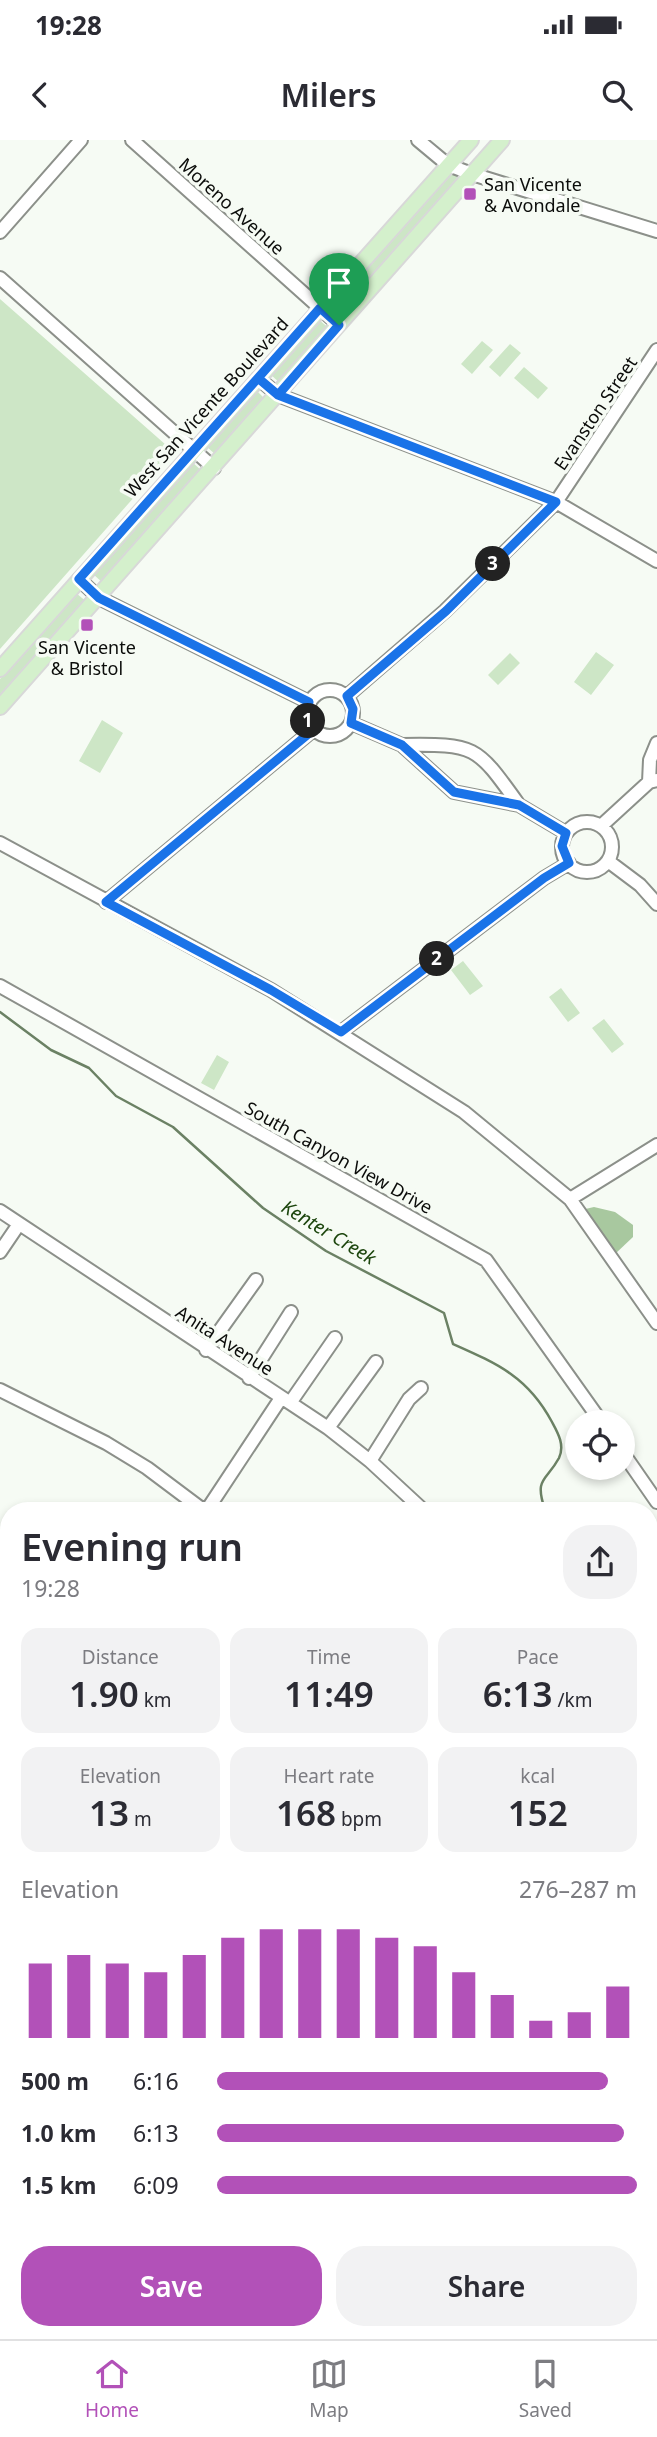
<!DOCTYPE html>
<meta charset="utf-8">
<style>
body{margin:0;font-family:"Noto Sans",sans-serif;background:#f2f2f3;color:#2b2b33;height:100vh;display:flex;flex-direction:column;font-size:26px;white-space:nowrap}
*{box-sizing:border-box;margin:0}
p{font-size:23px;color:#7c7c81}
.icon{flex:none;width:38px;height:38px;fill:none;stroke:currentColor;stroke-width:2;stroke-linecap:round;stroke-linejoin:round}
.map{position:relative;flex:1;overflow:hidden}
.sheet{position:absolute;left:0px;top:1362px;width:658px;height:838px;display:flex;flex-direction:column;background:#fff;border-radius:28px 28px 0 0;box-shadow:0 4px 10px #0003}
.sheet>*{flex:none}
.tools{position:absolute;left:565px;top:1270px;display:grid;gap:14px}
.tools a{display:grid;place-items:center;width:70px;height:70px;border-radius:50%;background:#fff;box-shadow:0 4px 10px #0003;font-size:35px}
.pin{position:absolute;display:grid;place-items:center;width:60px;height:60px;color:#fff;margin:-72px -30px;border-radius:50% 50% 50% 0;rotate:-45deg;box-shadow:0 0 7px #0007}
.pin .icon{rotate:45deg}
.km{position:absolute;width:35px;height:35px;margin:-18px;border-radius:50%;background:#222;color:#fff;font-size:19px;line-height:35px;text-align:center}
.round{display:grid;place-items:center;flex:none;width:74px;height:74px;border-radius:28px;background:#f2f2f3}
.headline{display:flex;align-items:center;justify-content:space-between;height:119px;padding:0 21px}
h1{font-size:38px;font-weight:600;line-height:52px}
.figures{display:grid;grid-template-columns:repeat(3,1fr);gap:10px;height:119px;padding:7px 21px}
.figures div{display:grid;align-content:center;border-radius:18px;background:#f2f2f3;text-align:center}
.figures b{font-size:35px;font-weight:600}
.figures small{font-size:19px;font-weight:400}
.figures p{font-size:19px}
.chart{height:196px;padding:14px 21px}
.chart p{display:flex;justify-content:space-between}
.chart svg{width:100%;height:126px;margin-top:7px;stroke:#b251b8;stroke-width:6}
.cta{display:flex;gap:14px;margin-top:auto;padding:14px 21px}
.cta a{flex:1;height:80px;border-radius:28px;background:#b251b8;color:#fff;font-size:28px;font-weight:600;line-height:80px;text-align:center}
.cta a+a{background:#f2f2f3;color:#2b2b33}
ul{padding:0 21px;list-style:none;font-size:23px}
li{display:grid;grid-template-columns:112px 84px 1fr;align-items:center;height:52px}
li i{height:18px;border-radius:9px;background:#b251b8}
.status{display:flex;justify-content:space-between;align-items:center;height:49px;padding:0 35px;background:#fff;direction:ltr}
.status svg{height:19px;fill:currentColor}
header{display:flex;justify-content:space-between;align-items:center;height:91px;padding:0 21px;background:#fff;font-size:32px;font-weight:600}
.tab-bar{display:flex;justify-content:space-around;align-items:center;height:98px;border-top:2px solid #e1e1e2;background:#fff;font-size:19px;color:#7c7c81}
.tab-bar a{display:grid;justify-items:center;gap:4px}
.tab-bar .on{color:#b251b8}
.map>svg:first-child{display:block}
.green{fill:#cde6c6}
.forest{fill:#a8c89f}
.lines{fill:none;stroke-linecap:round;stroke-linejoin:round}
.stream{stroke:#6b8164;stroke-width:2.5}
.minor-casing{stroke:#8c908a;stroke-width:16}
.major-casing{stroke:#d8d8d8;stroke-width:18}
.minor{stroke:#fff;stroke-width:12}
.major{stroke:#d4f0cc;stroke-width:14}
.route-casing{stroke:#fff;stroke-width:14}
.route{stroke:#1a73e8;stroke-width:9}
.poi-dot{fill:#b251b8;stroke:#f6fbf4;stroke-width:2.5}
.labels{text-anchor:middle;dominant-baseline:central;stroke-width:7;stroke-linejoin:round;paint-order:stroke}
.poi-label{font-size:18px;fill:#0b0c0a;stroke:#f6fbf4;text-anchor:start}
.street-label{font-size:18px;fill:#0b0c0a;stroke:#f6fbf4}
.water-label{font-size:19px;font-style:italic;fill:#1d460e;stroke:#f6fbf4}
</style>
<div class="status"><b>19:28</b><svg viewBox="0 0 49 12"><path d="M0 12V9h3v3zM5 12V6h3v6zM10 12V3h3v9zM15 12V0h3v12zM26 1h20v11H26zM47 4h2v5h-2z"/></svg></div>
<header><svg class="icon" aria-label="back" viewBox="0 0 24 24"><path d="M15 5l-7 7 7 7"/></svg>Milers<svg class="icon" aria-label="search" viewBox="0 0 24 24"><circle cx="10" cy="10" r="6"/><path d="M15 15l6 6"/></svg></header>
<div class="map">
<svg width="657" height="2199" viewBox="0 0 657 2199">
<rect width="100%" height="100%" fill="#f6fbf4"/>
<!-- green -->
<path class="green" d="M 449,32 L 462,39 L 343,173 L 333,163 Z
M 0,159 L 174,312 L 0,509 Z
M 318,179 L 330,189 L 281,244 L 270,234 Z
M 482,201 L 493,210 L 472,234 L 461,224 Z
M 510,204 L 521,213 L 500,237 L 489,227 Z
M 524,227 L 548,248 L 538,259 L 514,238 Z
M 256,250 L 266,260 L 217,316 L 206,306 Z
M 192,322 L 203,332 L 104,444 L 93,434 Z
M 76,453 L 88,463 L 0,561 L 0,539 Z
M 596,512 L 614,525 L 591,555 L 574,542 Z
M 510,513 L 520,523 L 498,545 L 488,535 Z
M 102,580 L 123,593 L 100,633 L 79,621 Z
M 463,821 L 483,846 L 470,855 L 451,830 Z
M 561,848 L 580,873 L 568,882 L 549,857 Z
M 604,879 L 624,904 L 612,913 L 592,888 Z
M 217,915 L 229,922 L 214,950 L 201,943 Z"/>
<!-- forest -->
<path class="forest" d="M 594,1067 L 615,1072 L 633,1085 L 633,1097 L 615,1114 L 581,1070 Z"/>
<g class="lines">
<!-- stream -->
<path class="stream" d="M 0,872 L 51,910 L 89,928 L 116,956 L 173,987 L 263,1068 L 326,1111 L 444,1173 L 453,1204 C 498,1224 528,1237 552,1282 C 558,1293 565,1305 559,1318 C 546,1342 534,1337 545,1370"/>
<defs>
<path id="minor" d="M 132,0 L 339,185
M 418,0 L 448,25 L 472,34 L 657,91
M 0,92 L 81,0
M 0,138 L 214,328
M 258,238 L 278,255 L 556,362 L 657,421
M 79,439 L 99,458 L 309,562
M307 573a23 23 0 1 1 46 0a23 23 0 1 1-46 0Z
M 347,556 L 445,471 L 556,362 L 657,210
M 351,583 L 402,605 L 454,652 L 519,665 L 566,693
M 402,605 C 476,604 476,605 519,665
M 649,642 L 650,620 L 657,603
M562 707a25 25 0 1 1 50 0a25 25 0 1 1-50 0Z
M 601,686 L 649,642 L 657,640
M 0,703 L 271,850 L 464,972 L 570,1059 L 657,1183
M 608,721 L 640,745 L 657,764
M 106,762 L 313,590
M 0,846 L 486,1120 L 602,1283
M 341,892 L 544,738 L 569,723
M 570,1059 L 657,1005
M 0,1071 L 328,1288 L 370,1321 L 423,1370
M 0,1112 L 19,1084
M 206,1210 L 256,1140
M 249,1238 L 291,1172
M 0,1250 L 106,1303 L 147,1328 L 203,1370
M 290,1263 L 335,1198
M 328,1288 L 376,1222
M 623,1313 L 657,1362
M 370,1321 L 409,1259 L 421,1248
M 207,1370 L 281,1258
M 0,1409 L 9,1415
M 0,1438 L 9,1426
M 649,1478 L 657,1490
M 0,1511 L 9,1500
M 0,1690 L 9,1694
M 649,1711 L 657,1718
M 649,1808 L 657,1809
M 0,1816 L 9,1819
M 0,1967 L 9,1970
M 649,2056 L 657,2058
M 0,2114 L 9,2120
M 242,2191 L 249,2199
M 575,2191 L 595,2199"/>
<path id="major" d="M 0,529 L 471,0
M 0,567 L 502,0
M 649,1415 L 657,1409
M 91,2199 L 92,2191"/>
</defs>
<!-- minor casing -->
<use href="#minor" class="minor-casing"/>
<!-- major casing -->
<use href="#major" class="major-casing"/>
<!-- minor -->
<use href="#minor" class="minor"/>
<!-- major -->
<use href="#major" class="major"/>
</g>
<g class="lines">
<defs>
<path id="route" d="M 339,185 L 278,255 L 258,238 L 79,439 L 99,458 L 309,562 L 307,576 L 313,590 L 106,762 L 271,850 L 341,892 L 544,738 L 569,723 L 562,706 L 566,693 L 519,665 L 454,652 L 402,605 L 351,583 L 353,569 L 347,556 L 446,471 L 556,362 L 278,255 L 258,238 L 320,168 L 339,185"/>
</defs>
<!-- route casing -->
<use href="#route" class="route-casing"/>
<!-- route -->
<use href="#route" class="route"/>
</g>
<!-- markers -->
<g class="poi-dot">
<rect x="463" y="47" width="14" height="14" rx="3.5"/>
<rect x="80" y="478" width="14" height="14" rx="3.5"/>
</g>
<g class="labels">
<!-- poi labels -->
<g class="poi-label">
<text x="484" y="44">San Vicente<tspan x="484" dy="21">&amp; Avondale</tspan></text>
<text x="87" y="507" text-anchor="middle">San Vicente<tspan x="87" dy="21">&amp; Bristol</tspan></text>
</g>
<!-- street labels -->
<g class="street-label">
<text transform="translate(232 66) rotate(42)">Moreno Avenue</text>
<text transform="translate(206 267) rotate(-48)">West San Vicente Boulevard</text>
<text transform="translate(595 273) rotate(-56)">Evanston Street</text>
<text transform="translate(339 1017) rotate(29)">South Canyon View Drive</text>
<text transform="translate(225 1200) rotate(33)">Anita Avenue</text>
</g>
<!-- water labels -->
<g class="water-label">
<text transform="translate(329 1092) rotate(31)">Kenter Creek</text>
</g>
</g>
</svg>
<div class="tools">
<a><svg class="icon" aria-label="locate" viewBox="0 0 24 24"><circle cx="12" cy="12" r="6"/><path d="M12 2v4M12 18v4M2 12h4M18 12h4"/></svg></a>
</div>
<div class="pin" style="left:339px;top:185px;background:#1e9e55"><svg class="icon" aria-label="arrive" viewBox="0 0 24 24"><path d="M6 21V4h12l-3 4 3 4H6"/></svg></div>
<b class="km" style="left:308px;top:581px">1</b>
<b class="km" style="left:437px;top:819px">2</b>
<b class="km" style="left:493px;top:424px">3</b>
<section class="sheet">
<div class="headline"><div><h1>Evening run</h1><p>19:28</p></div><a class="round"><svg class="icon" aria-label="share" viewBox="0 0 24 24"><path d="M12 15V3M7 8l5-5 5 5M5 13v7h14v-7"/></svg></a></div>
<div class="figures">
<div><p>Distance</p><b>1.90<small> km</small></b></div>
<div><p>Time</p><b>11:49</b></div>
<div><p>Pace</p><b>6:13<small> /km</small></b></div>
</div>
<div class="figures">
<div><p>Elevation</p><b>13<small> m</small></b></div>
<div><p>Heart rate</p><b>168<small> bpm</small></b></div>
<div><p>kcal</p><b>152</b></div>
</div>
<div class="chart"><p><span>Elevation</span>276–287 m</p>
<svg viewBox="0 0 160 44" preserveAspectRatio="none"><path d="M5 44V18M15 44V15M25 44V18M35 44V21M45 44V15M55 44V9M65 44V6M75 44V6M85 44V6M95 44V9M105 44V12M115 44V21M125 44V29M135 44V38M145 44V35M155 44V26"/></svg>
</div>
<ul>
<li><b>500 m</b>6:16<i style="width:93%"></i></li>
<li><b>1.0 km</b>6:13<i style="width:97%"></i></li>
<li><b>1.5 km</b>6:09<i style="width:100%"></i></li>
</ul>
<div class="cta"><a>Save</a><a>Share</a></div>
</section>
</div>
<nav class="tab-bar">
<a class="on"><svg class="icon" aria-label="home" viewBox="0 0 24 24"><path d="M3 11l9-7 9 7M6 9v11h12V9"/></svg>Home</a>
<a><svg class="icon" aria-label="map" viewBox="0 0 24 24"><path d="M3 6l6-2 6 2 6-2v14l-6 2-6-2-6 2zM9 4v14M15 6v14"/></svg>Map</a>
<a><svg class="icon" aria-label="saved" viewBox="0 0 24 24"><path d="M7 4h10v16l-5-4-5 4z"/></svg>Saved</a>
</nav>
